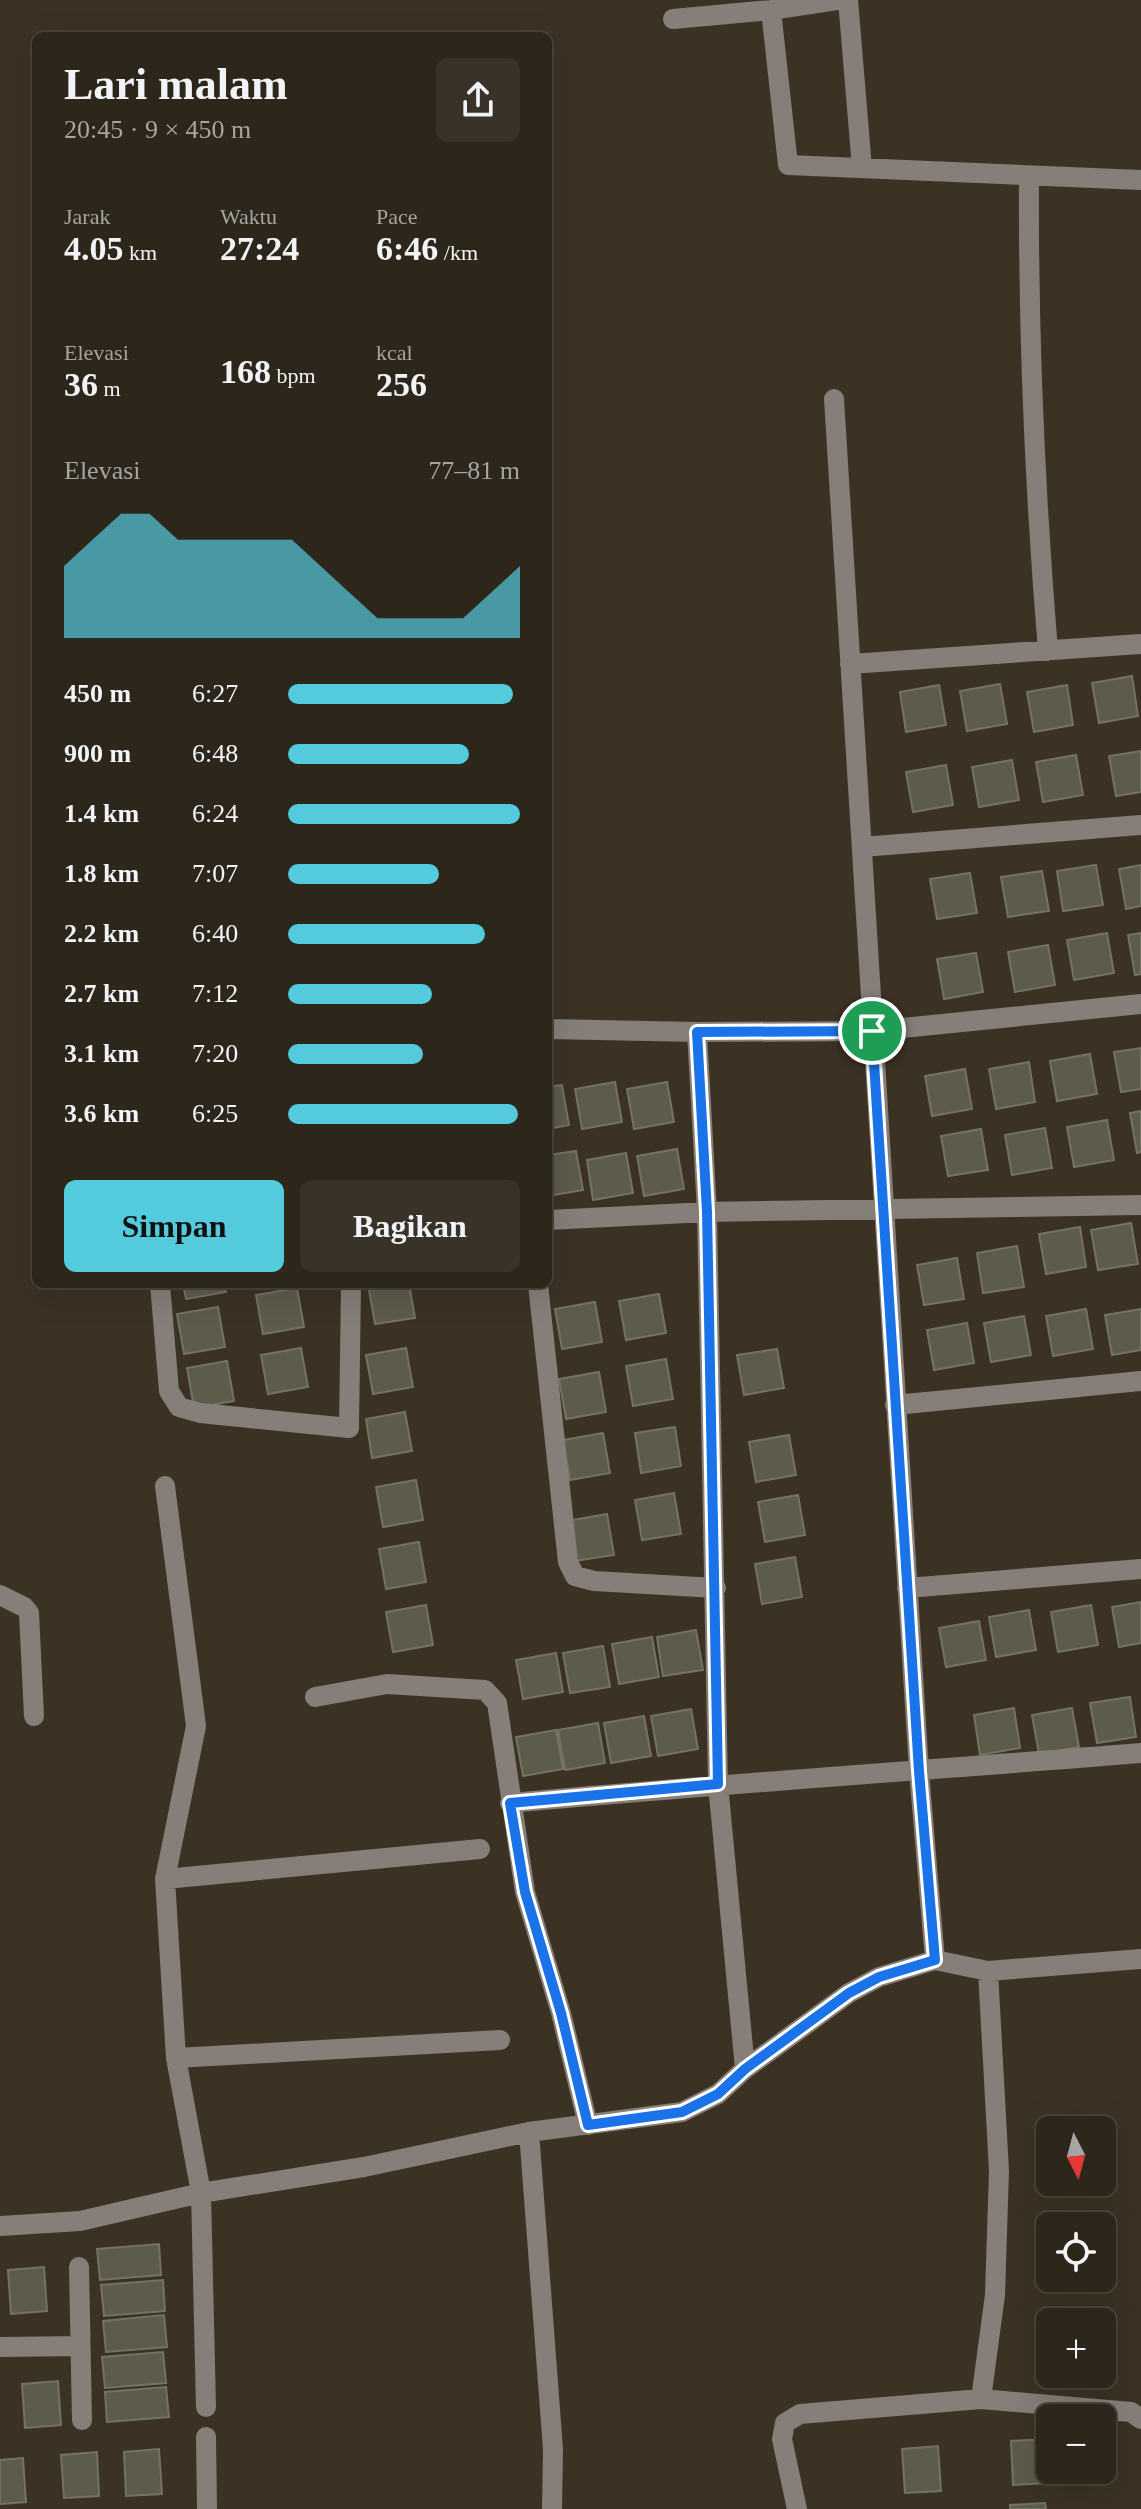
<!DOCTYPE html>
<html lang="id">
<meta charset="utf-8">
<style>
body{margin:0;font-family:"Times New Roman",serif;background:#383228;color:#f1f3f6;height:100vh;display:flex;flex-direction:column;font-size:30px;white-space:nowrap}
*{box-sizing:border-box;margin:0}
p{font-size:26px;color:#a6a5a3}
.icon{flex:none;width:44px;height:44px;fill:none;stroke:currentColor;stroke-width:2;stroke-linecap:round;stroke-linejoin:round}
.map{position:relative;flex:1;overflow:hidden}
.details{position:absolute;left:32px;top:32px;width:520px;height:1256px;display:flex;flex-direction:column;background:#2c261b;border-radius:12px;box-shadow:0 8px 32px #0002,0 0 0 2px #48433a}
.details>*{flex:none}
.needle{width:52px;rotate:174deg}
.fabs{position:absolute;left:1036px;top:2116px;display:grid;gap:16px}
.fabs a{display:grid;place-items:center;width:80px;height:80px;border-radius:12px;background:#2c261b;box-shadow:0 8px 32px #0002,0 0 0 2px #48433a;font-size:40px}
.pin{position:absolute;display:grid;place-items:center;width:68px;height:68px;color:#fff;margin:-34px;border:4px solid #fff;border-radius:50%;box-shadow:0 2px 8px #0007}
.round{display:grid;place-items:center;flex:none;width:84px;height:84px;border-radius:12px;background:#383228}
.overview{display:flex;align-items:center;justify-content:space-between;height:136px;padding:0 32px}
h1{font-size:44px;font-weight:800;line-height:60px}
.metrics{display:grid;grid-template-columns:repeat(3,1fr);gap:12px;height:136px;padding:8px 32px}
.metrics div{display:grid;align-content:center}
.metrics b{font-size:34px;font-weight:800}
.metrics small{font-size:22px;font-weight:400}
.metrics p{font-size:22px}
.chart{height:224px;padding:16px 32px}
.chart p{display:flex;justify-content:space-between}
.chart svg{width:100%;height:144px;margin-top:8px;fill:#54cadd;opacity:.7}
.action{display:flex;gap:16px;margin-top:auto;padding:16px 32px}
.action a{flex:1;height:92px;border-radius:12px;background:#54cadd;color:#111;font-size:32px;font-weight:800;line-height:92px;text-align:center}
.action a+a{background:#383228;color:#f1f3f6}
ul{padding:0 32px;list-style:none;font-size:26px}
li{display:grid;grid-template-columns:128px 96px 1fr;align-items:center;height:60px}
li i{height:20px;border-radius:10px;background:#54cadd}
.map>svg:first-child{display:block}
.building{fill:#5d5c4b;stroke:#737361;stroke-width:2}
.lines{fill:none;stroke-linecap:round;stroke-linejoin:round}
.minor{stroke:#857e79;stroke-width:20}
.route-casing{stroke:#fff;stroke-width:16}
.route{stroke:#1a73e8;stroke-width:10}
</style>
<div class="map">
<svg width="1141" height="2509" viewBox="0 0 1141 2509">
<rect width="100%" height="100%" fill="#3b3224"/>
<!-- building -->
<path class="building" d="M 1132,676 L 1138,716 L 1099,723 L 1092,683 Z
M 1000,684 L 1007,724 L 967,731 L 960,691 Z
M 939,685 L 946,725 L 906,732 L 900,692 Z
M 1067,685 L 1073,725 L 1034,732 L 1027,692 Z
M 1141,751 L 1141,792 L 1116,796 L 1109,756 Z
M 1076,755 L 1083,795 L 1043,802 L 1036,762 Z
M 1012,760 L 1019,800 L 979,807 L 972,767 Z
M 946,765 L 953,805 L 913,812 L 906,772 Z
M 1096,865 L 1103,905 L 1063,911 L 1057,871 Z
M 1141,865 L 1141,906 L 1126,909 L 1119,869 Z
M 1042,871 L 1049,911 L 1008,917 L 1001,877 Z
M 970,873 L 977,913 L 937,919 L 930,879 Z
M 1107,933 L 1114,973 L 1074,980 L 1067,940 Z
M 1141,933 L 1141,974 L 1135,975 L 1128,935 Z
M 1048,945 L 1055,985 L 1015,992 L 1008,952 Z
M 976,953 L 983,992 L 944,999 L 937,959 Z
M 1141,1048 L 1141,1089 L 1121,1092 L 1114,1052 Z
M 1090,1054 L 1097,1094 L 1057,1101 L 1050,1061 Z
M 1029,1062 L 1035,1102 L 996,1109 L 989,1069 Z
M 965,1069 L 972,1109 L 932,1116 L 925,1076 Z
M 615,1082 L 622,1122 L 582,1129 L 575,1089 Z
M 667,1082 L 674,1122 L 634,1129 L 627,1089 Z
M 562,1085 L 569,1125 L 548,1129 L 548,1087 Z
M 1141,1111 L 1141,1152 L 1137,1153 L 1130,1113 Z
M 1107,1120 L 1114,1160 L 1074,1167 L 1067,1127 Z
M 1045,1128 L 1052,1168 L 1012,1175 L 1005,1135 Z
M 981,1129 L 988,1170 L 948,1176 L 941,1136 Z
M 677,1149 L 684,1189 L 644,1196 L 637,1156 Z
M 576,1151 L 583,1190 L 548,1196 L 548,1155 Z
M 626,1153 L 633,1193 L 593,1200 L 587,1160 Z
M 1131,1223 L 1138,1264 L 1098,1270 L 1091,1230 Z
M 1080,1227 L 1086,1267 L 1046,1274 L 1039,1234 Z
M 1017,1246 L 1024,1287 L 983,1293 L 977,1253 Z
M 957,1258 L 964,1299 L 924,1305 L 917,1265 Z
M 183,1284 L 224,1284 L 226,1292 L 186,1299 Z
M 368,1284 L 409,1284 L 415,1318 L 375,1324 Z
M 297,1288 L 304,1327 L 263,1334 L 256,1295 Z
M 659,1294 L 666,1333 L 626,1340 L 619,1301 Z
M 595,1302 L 602,1342 L 562,1349 L 555,1309 Z
M 218,1307 L 225,1347 L 184,1354 L 177,1314 Z
M 1086,1309 L 1093,1349 L 1053,1356 L 1046,1316 Z
M 1141,1309 L 1141,1350 L 1112,1355 L 1105,1315 Z
M 1024,1316 L 1031,1355 L 991,1362 L 984,1323 Z
M 967,1323 L 974,1363 L 934,1370 L 927,1330 Z
M 301,1348 L 308,1387 L 268,1394 L 261,1355 Z
M 406,1348 L 413,1387 L 373,1394 L 366,1355 Z
M 777,1349 L 784,1388 L 744,1395 L 737,1355 Z
M 666,1359 L 673,1399 L 633,1406 L 626,1366 Z
M 227,1361 L 234,1401 L 194,1408 L 187,1368 Z
M 599,1372 L 606,1412 L 566,1419 L 559,1379 Z
M 405,1412 L 412,1451 L 372,1458 L 366,1419 Z
M 675,1427 L 681,1466 L 641,1473 L 635,1433 Z
M 603,1433 L 610,1473 L 570,1480 L 563,1440 Z
M 789,1435 L 796,1475 L 756,1482 L 749,1442 Z
M 416,1480 L 423,1520 L 383,1527 L 376,1487 Z
M 674,1493 L 681,1534 L 642,1540 L 635,1500 Z
M 798,1495 L 805,1535 L 765,1542 L 758,1502 Z
M 607,1514 L 614,1555 L 574,1561 L 567,1521 Z
M 419,1542 L 426,1582 L 386,1589 L 379,1549 Z
M 795,1557 L 802,1597 L 762,1604 L 755,1564 Z
M 1141,1602 L 1141,1643 L 1119,1647 L 1112,1607 Z
M 426,1605 L 433,1645 L 393,1652 L 386,1612 Z
M 1091,1605 L 1098,1645 L 1058,1652 L 1051,1612 Z
M 1029,1610 L 1036,1650 L 996,1657 L 989,1617 Z
M 979,1621 L 986,1660 L 946,1667 L 939,1628 Z
M 696,1630 L 703,1670 L 663,1676 L 657,1637 Z
M 652,1637 L 659,1677 L 619,1684 L 612,1644 Z
M 603,1646 L 610,1687 L 570,1693 L 563,1653 Z
M 556,1653 L 563,1692 L 523,1699 L 516,1660 Z
M 1130,1697 L 1136,1737 L 1097,1743 L 1090,1703 Z
M 1014,1708 L 1020,1748 L 980,1755 L 974,1715 Z
M 1072,1708 L 1079,1747 L 1039,1754 L 1032,1715 Z
M 691,1709 L 698,1749 L 658,1756 L 651,1716 Z
M 644,1716 L 651,1756 L 611,1763 L 604,1723 Z
M 598,1723 L 605,1763 L 565,1770 L 558,1730 Z
M 556,1730 L 563,1769 L 523,1776 L 516,1737 Z
M 159,2244 L 161,2275 L 100,2280 L 97,2249 Z
M 44,2267 L 47,2311 L 11,2314 L 8,2270 Z
M 163,2280 L 165,2311 L 104,2316 L 101,2285 Z
M 164,2315 L 167,2347 L 106,2352 L 103,2321 Z
M 163,2352 L 166,2383 L 105,2388 L 102,2357 Z
M 58,2381 L 61,2425 L 25,2428 L 22,2384 Z
M 166,2387 L 169,2417 L 107,2422 L 105,2392 Z
M 1046,2439 L 1049,2483 L 1013,2485 L 1011,2441 Z
M 938,2446 L 941,2491 L 905,2493 L 902,2449 Z
M 159,2449 L 162,2494 L 126,2496 L 124,2452 Z
M 97,2452 L 99,2496 L 64,2498 L 61,2455 Z
M 23,2458 L 26,2502 L 0,2504 L 0,2460 Z
M 1045,2503 L 1046,2509 L 1010,2509 L 1010,2505 Z"/>
<g class="lines">
<!-- minor -->
<path class="minor" d="M 848,0 L 862,168
M 771,10 L 788,165 L 1141,180
M 673,19 L 771,10 L 837,0
M 1029,176 C 1028,335 1035,493 1048,651
M 834,399 L 919,1771 L 935,1960
M 850,664 L 1141,644
M 862,847 L 1141,825
M 548,1029 L 697,1032 L 872,1031 L 1141,1004
M 697,1032 L 707,1212 L 718,1784 L 745,2069
M 548,1220 L 707,1212 L 1141,1205
M 160,1284 L 169,1391 L 179,1407 L 200,1413 L 349,1428 L 351,1284
M 538,1284 L 568,1562 L 575,1576 L 594,1581 L 716,1588
M 895,1405 L 1141,1381
M 165,1486 L 196,1726 L 165,1879 L 176,2058 L 201,2193 L 206,2407
M 907,1588 L 1141,1569
M 0,1595 L 24,1607 L 29,1613 L 34,1716
M 315,1697 L 387,1684 L 485,1690 L 497,1703 L 525,1892 L 561,2013 L 588,2125
M 510,1803 C 720,1784 931,1770 1141,1753
M 165,1879 L 480,1849
M 176,2058 L 500,2040
M 529,2132 L 553,2449 L 552,2509
M 0,2226 L 80,2221 L 201,2193 L 364,2167 L 529,2132 L 682,2112 L 718,2094 L 745,2069 L 849,1993 L 879,1977 L 935,1960 L 988,1971 L 1141,1959
M 79,2267 L 82,2420
M 0,2347 L 80,2346
M 981,2399 L 995,2295 L 999,2171 L 988,1971
M 206,2437 L 207,2509
M 797,2509 L 782,2439 L 785,2423 L 800,2414 L 981,2399 L 1131,2412 L 1141,2419"/>
</g>
<g class="lines">
<defs>
<path id="route" d="M 872,1031 L 919,1771 L 935,1960 L 879,1977 L 849,1993 L 745,2069 L 718,2094 L 682,2112 L 588,2125 L 561,2013 L 525,1892 L 510,1803 L 718,1784 L 707,1212 L 697,1032 Z"/>
</defs>
<!-- route casing -->
<use href="#route" class="route-casing"/>
<!-- route -->
<use href="#route" class="route"/>
</g>
</svg>
<div class="fabs">
<a><svg class="needle" viewBox="-14 -14 28 28"><path d="M0-13l5 13h-10z" fill="#e53935"/><path d="M0 13l5-13h-10z" fill="#a6a5a3"/></svg></a>
<a><svg class="icon" aria-label="locate" viewBox="0 0 24 24"><circle cx="12" cy="12" r="6"/><path d="M12 2v4M12 18v4M2 12h4M18 12h4"/></svg></a>
<a>+</a>
<a>−</a>
</div>
<div class="pin" style="left:872px;top:1031px;background:#1e9e55"><svg class="icon" aria-label="arrive" viewBox="0 0 24 24"><path d="M6 21V4h12l-3 4 3 4H6"/></svg></div>
<section class="details">
<div class="overview"><div><h1>Lari malam</h1><p>20:45 · 9 × 450 m</p></div><a class="round"><svg class="icon" aria-label="share" viewBox="0 0 24 24"><path d="M12 15V3M7 8l5-5 5 5M5 13v7h14v-7"/></svg></a></div>
<div class="metrics">
<div><p>Jarak</p><b>4.05<small> km</small></b></div>
<div><p>Waktu</p><b>27:24</b></div>
<div><p>Pace</p><b>6:46<small> /km</small></b></div>
</div>
<div class="metrics">
<div><p>Elevasi</p><b>36<small> m</small></b></div>
<div><b>168<small> bpm</small></b></div>
<div><p>kcal</p><b>256</b></div>
</div>
<div class="chart"><p><span>Elevasi</span>77–81 m</p>
<svg viewBox="0 0 160 44" preserveAspectRatio="none"><path d="M0 44V22L10 14L20 6L30 6L40 14L50 14L60 14L70 14L80 14L90 22L100 30L110 38L120 38L130 38L140 38L150 30L160 22V44z"/></svg>
</div>
<ul>
<li><b>450 m</b>6:27<i style="width:97%"></i></li>
<li><b>900 m</b>6:48<i style="width:78%"></i></li>
<li><b>1.4 km</b>6:24<i style="width:100%"></i></li>
<li><b>1.8 km</b>7:07<i style="width:65%"></i></li>
<li><b>2.2 km</b>6:40<i style="width:85%"></i></li>
<li><b>2.7 km</b>7:12<i style="width:62%"></i></li>
<li><b>3.1 km</b>7:20<i style="width:58%"></i></li>
<li><b>3.6 km</b>6:25<i style="width:99%"></i></li>
</ul>
<div class="action"><a>Simpan</a><a>Bagikan</a></div>
</section>
</div>
